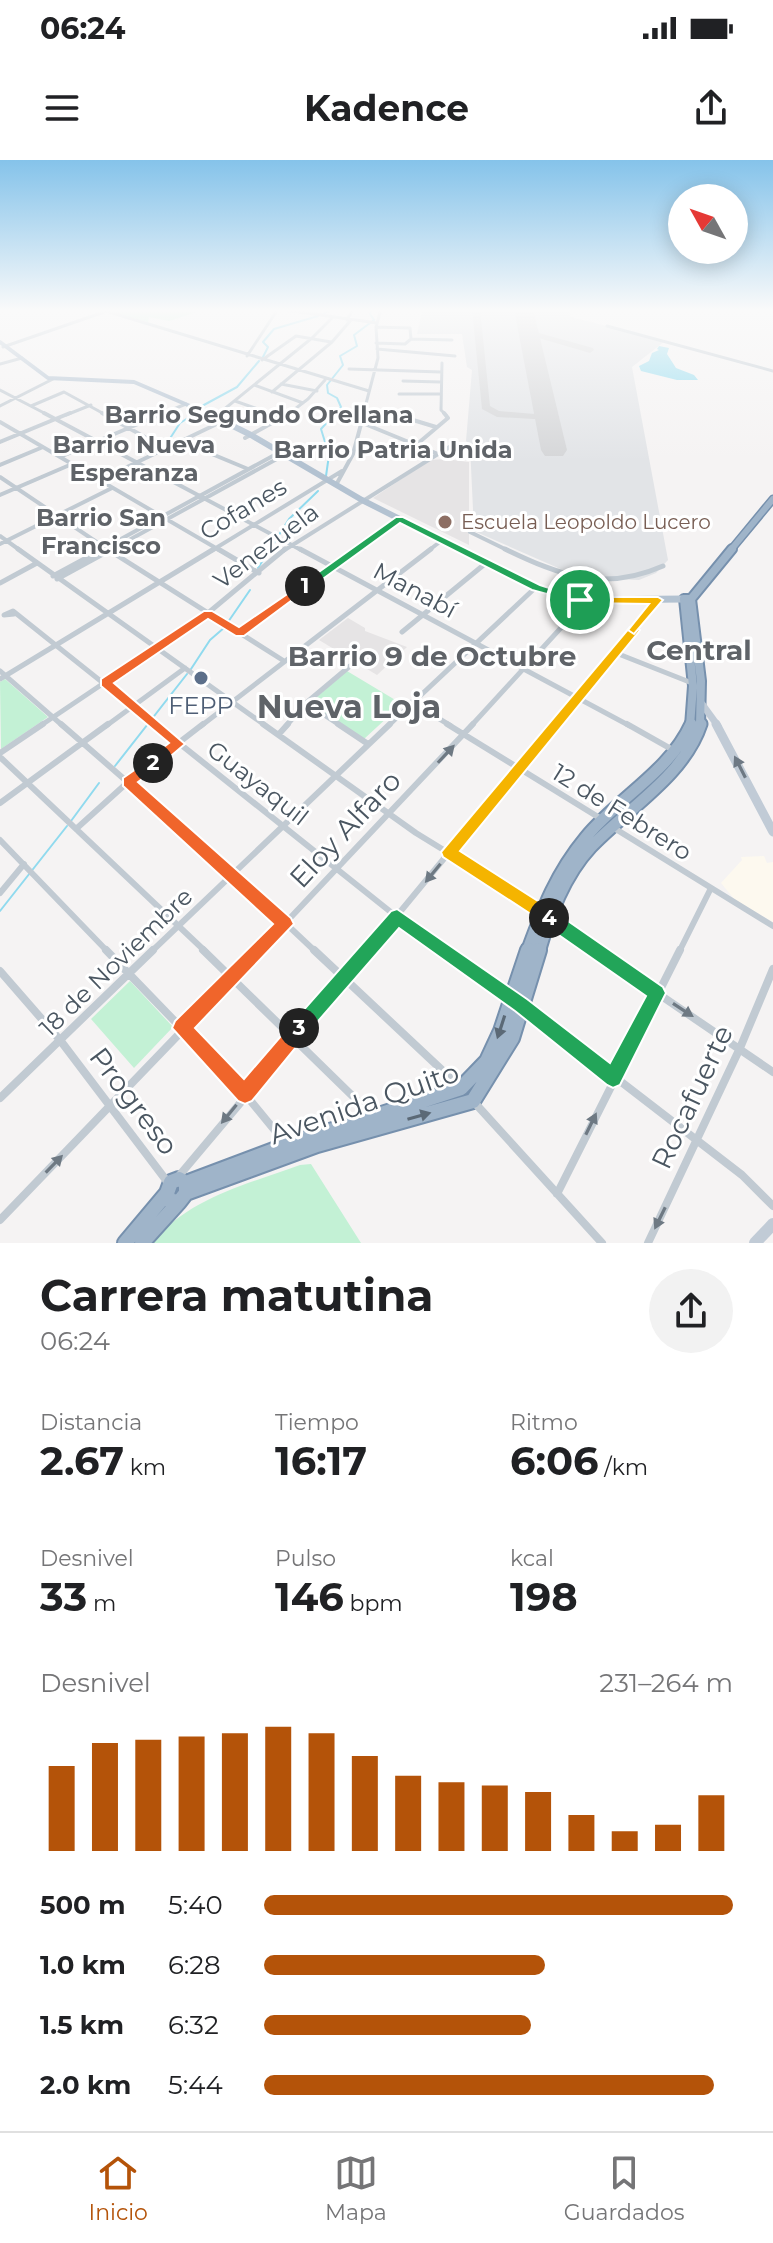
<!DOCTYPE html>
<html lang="es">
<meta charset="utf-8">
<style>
body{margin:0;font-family:Montserrat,sans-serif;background:#f2f2f2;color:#202124;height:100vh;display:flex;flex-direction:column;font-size:30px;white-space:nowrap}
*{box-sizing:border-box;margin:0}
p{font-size:26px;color:#757577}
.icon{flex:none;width:44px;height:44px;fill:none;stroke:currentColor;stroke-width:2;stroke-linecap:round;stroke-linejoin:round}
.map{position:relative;height:1083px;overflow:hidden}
.drawer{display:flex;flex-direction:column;background:#fff;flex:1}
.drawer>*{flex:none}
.needle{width:52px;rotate:310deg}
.tools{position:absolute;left:668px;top:24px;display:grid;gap:16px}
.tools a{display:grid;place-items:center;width:80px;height:80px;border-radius:50%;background:#fff;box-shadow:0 4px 20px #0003;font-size:40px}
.pin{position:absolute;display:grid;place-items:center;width:68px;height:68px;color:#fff;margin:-34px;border:4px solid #fff;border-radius:50%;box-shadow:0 2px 8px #0007}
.km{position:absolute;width:40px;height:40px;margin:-20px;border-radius:50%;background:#222;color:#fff;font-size:22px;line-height:40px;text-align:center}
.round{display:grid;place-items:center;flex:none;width:84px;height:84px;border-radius:42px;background:#f2f2f2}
.overview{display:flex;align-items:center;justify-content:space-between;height:136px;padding:0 40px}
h1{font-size:44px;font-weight:700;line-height:60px}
.metrics{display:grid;grid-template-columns:repeat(3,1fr);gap:12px;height:136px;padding:8px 40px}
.metrics div{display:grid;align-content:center}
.metrics b{font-size:40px;font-weight:700}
.metrics small{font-size:22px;font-weight:400}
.metrics p{font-size:22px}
.chart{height:224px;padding:16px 40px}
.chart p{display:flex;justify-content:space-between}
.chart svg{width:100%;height:144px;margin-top:8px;stroke:#b45309;stroke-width:6}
ul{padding:0 40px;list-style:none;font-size:26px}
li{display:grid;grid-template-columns:128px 96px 1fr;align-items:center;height:60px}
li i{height:20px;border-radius:10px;background:#b45309}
.status{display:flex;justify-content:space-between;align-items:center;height:56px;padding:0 40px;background:#fff;direction:ltr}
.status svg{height:22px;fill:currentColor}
header{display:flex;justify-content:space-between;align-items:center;height:104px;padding:0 40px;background:#fff;font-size:36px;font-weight:700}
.menu{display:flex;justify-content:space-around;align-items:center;height:112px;border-top:2px solid #e0e0e0;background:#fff;font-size:22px;color:#757577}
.menu a{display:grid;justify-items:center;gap:4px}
.menu .active{color:#b45309}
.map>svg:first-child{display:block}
.commercial{fill:#fdf9ef}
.education{fill:#e6e4e5}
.airport{fill:#e2e4e7}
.green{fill:#c3f1d5}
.water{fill:#90daee}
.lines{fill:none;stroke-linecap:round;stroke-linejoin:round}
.stream{stroke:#90daee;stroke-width:2}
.taxiway{fill:#d5d6d8;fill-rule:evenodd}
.runway{fill:#d5d6d8;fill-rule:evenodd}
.trunk-far3-casing{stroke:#7690ad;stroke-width:9}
.trunk-far2-casing{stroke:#7690ad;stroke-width:12}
.trunk-far1-casing{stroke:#7690ad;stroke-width:15}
.trunk-casing{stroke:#7690ad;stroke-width:18}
.minor-far4{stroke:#c1cad2;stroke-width:3}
.minor-far3{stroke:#c1cad2;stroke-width:4}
.minor-far2{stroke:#c1cad2;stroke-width:5}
.minor-far1{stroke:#c1cad2;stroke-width:6}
.minor{stroke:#c1cad2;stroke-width:8}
.secondary-far2{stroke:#c1cbd6;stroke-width:7}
.secondary-far1{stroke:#c1cbd6;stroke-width:9}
.secondary{stroke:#c1cbd6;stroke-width:12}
.primary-far2{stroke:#b3c2d1;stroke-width:4}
.primary-far1{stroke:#b3c2d1;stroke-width:6}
.primary{stroke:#b3c2d1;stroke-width:7}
.trunk-far3{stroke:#9fb4c9;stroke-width:6}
.trunk-far2{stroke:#9fb4c9;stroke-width:8}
.trunk-far1{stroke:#9fb4c9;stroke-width:11}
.trunk{stroke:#9fb4c9;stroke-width:14}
.oneway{fill:#6e7983}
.oneway2{fill:#6e7984}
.oneway3{fill:#5b6976}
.split-1{fill:#22a559;stroke:#fff;stroke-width:2}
.split-2{fill:#f0652b;stroke:#fff;stroke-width:2}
.split-3{fill:#f0652b;stroke:#fff;stroke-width:2}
.split-4{fill:#22a559;stroke:#fff;stroke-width:2}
.split-5{fill:#f5b400;stroke:#fff;stroke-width:2}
.split-6{fill:#f5b400;stroke:#fff;stroke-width:2}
.education-dot{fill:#8d6e63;stroke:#fff;stroke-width:3}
.service-dot{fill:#5c6f8a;stroke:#fff;stroke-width:3}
.labels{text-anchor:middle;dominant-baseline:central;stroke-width:6;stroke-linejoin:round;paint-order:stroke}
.far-education-label{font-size:20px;fill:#785e54;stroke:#fff;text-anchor:start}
.far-quarter-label{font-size:24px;font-weight:bold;fill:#5f6368;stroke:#fff}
.street-label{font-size:24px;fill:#4a5661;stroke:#fff}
.service-label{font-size:24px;fill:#4e5e75;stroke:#fff}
.quarter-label{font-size:28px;font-weight:bold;fill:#5f6368;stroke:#fff}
.near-street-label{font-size:28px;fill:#4a5661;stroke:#fff}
.district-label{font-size:32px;font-weight:bold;fill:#5f6368;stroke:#fff}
</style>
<div class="status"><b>06:24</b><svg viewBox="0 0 49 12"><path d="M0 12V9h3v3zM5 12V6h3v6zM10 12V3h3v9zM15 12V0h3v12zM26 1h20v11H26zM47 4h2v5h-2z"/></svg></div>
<header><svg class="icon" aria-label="menu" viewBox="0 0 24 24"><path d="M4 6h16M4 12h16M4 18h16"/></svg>Kadence<svg class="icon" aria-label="share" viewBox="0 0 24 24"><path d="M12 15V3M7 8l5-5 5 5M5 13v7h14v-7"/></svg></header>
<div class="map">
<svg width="773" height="1083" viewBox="0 0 773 1083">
<rect width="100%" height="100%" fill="#f5f3f3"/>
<!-- commercial -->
<path class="commercial" d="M 764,696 L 767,703 L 773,702 L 773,762 L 735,740 L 721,723 L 742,700 L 741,697 Z"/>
<!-- education -->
<path class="education" d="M 445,299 L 469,302 L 469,385 L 373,338 L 430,300 Z
M 348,458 L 365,468 L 365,471 L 407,487 L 377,515 L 319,480 Z"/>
<!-- airport -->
<path class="airport" d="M 423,149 L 569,149 L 571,157 L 665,181 L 632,207 L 668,400 L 656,413 L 639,420 L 592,418 L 565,411 L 474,371 L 470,285 L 466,281 L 472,210 L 467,207 L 462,174 L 417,174 Z"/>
<!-- green -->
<path class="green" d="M 112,149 L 197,152 L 169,161 L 149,157 L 148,162 L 108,152 Z
M 347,511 L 402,544 L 364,579 L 315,546 L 313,540 Z
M 5,519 L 48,557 L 1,589 L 0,522 Z
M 130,821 L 173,867 L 134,908 L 91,859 Z
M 311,1004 L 361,1083 L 152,1083 C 188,1038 248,1024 300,1005 Z"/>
<!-- water -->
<path class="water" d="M 659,186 L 669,188 L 667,194 L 676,208 L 694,215 L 698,220 L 677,220 L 641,211 L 639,206 L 649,201 L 652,193 L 659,190 L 657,189 Z"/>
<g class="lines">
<!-- stream -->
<path class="stream" d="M 356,150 L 371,150
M 322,155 L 331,149
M 263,197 L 268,187 L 263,182 L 274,169 L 318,156
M 202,246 L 237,227 L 259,201
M 167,283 L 180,263 L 193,255
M 326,316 L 329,295 L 321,269 L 341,247 L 337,238 L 328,233 L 327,225 L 343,205 L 340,196 L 357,186 L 354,175 L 374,160 L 370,154 L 372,149
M 258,408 L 289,359 L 318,331
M 228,462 L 250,430
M 191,509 L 210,480 L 225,467
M 115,606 L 187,514
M 71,661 L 99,623
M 0,751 L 67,666"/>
<!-- taxiway -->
<path class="taxiway" d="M 472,149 L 480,149 L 490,246 L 499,251 L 547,255 L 552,258 L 551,260 L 497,257 L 482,249 Z
M 528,170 L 593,188 L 594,190 L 590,193 L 525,174 Z"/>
<!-- runway -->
<path class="runway" d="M 514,149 L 533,149 L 567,290 L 563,296 L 545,296 L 541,290 Z"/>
<defs>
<path id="trunk-far3" d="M 730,391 L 773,339"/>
<path id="trunk-far2" d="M 691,439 L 701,521 L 700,566
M 690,566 L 693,526 L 684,439 L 691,439 L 732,389"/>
<path id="trunk-far1" d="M 527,792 C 543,748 556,713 586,677 C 619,637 669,612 691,564
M 539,792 C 550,755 564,716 591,687 C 627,649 684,616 701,564"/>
<path id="trunk" d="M 179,1019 L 186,1023 L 186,1033 L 179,1042 L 169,1040 L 167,1033 L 171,1022 Z
M 186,1023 L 287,985 L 461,928 L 487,901 L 501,871 L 528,790
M 186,1033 L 317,985 L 473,941 L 512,878 L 539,790
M 125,1083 L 167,1033
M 142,1083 L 179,1042"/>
</defs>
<!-- trunk-far3 casing -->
<use href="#trunk-far3" class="trunk-far3-casing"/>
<!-- trunk-far2 casing -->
<use href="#trunk-far2" class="trunk-far2-casing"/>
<!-- trunk-far1 casing -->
<use href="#trunk-far1" class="trunk-far1-casing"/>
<!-- trunk casing -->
<use href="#trunk" class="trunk-casing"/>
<!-- minor-far4 -->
<path class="minor-far4" d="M 99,149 L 369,231
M 279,149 L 377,163
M 347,160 L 353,149
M 607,166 L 773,211
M 376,167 L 410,168 L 411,179 L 452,180
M 376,183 L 405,184 L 411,179
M 3,187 L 104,152
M 377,189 L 455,196
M 247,196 L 278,149
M 262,200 L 296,176 L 331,182
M 442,203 L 441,250 L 446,255
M 0,204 L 22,198
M 349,209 L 441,212
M 403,221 L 441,222
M 281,224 L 317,231
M 254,225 L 303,243
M 0,230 L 48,255
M 272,232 L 332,182 L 351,160
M 399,234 L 441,234
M 235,241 L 275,255
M 0,246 L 53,219
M 31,246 L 64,232 L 106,255
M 66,255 L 91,245
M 159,255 L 186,244
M 217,255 L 312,178 L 332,158
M 287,255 L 308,239 L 325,220
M 363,255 L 378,198 L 376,167 L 381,149"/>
<!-- minor-far3 -->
<path class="minor-far3" d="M 44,253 L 303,391
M 102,253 L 166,289
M 269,253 L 282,258
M 212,259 L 219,253
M 413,260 L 436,267
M 0,262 L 221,391
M 360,262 L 438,294 L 456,283
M 245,278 L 290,253
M 0,282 L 70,253
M 183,282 L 248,309
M 416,285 L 448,258 L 444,253
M 60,297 L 164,253
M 0,305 L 43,287
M 0,317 L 110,391
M 100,320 L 223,261
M 336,325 L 353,294 L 364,253
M 0,335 L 72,304
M 470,372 L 509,391
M 0,376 L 21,391
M 0,384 L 112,328
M 99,391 L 280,292
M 109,391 L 284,295
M 211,391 L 342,311
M 283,391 L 438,294
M 355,391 L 400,359
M 428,391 L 441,381"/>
<!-- minor-far2 -->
<path class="minor-far2" d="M 18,389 L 266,566
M 107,389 L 284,501
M 218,389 L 259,413
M 300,389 L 630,566
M 505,389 C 561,416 604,432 663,406
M 53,416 L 103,389
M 57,419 L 112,389
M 587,420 L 589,440
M 0,423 L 37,403
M 14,454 L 4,455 L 13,451 L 157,566
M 402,472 L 486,403
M 240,473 L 358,389
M 616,493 L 692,523
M 0,511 L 63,566
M 0,519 L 214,389
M 412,542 L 451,566
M 306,543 L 341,566
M 40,566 L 208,453 L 285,389
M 106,566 L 185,508
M 201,566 L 431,389
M 286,566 L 306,543 L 350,506
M 388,566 L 535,428
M 471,566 L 580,447 L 580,440
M 553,566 L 658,440"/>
<!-- minor-far1 -->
<path class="minor-far1" d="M 61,564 L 233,714 L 316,792
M 155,564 L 397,757 L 446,792
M 263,564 L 416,673 L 543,751
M 338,564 L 368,584
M 447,564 L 603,660
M 627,564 L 673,590
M 279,574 L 288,564
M 0,593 L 43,564
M 0,597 L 206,792
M 0,643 L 108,564
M 614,668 L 773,766
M 76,669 L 128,622 L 203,564
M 0,680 L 108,792
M 0,733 L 24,704
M 549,759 L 597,792
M 151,792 L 390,564
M 258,792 L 473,564
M 367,792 L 555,564
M 679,792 L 711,728"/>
<!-- minor -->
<path class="minor" d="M 106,790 L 245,934 L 286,984
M 203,790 L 372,955
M 314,790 L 459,926
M 443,790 L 509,837
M 594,790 L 773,912
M 0,811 L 60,880 L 169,1024
M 524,847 L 742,1015 L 773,1046
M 0,938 L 153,790
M 474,942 L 602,1083
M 178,1017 L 369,790
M 557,1034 L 680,790
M 0,1060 L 260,790
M 648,1083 L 740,888 L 773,809"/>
<!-- secondary-far2 -->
<path class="secondary-far2" d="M 702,544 L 718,566"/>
<!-- secondary-far1 -->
<path class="secondary-far1" d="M 716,564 L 773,672"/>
<!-- secondary -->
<path class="secondary" d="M 755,1083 L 773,1064"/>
<!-- primary-far2 -->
<path class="primary-far2" d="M 0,182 L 48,218 L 134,222 L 211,255"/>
<!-- primary-far1 -->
<path class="primary-far1" d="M 207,253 L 251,275 L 362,340 L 463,391"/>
<!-- primary -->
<path class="primary" d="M 459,389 L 536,428 L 580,440 L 684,439"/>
<!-- trunk-far3 -->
<use href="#trunk-far3" class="trunk-far3"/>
<!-- trunk-far2 -->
<use href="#trunk-far2" class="trunk-far2"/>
<!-- trunk-far1 -->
<use href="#trunk-far1" class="trunk-far1"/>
<!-- trunk -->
<use href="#trunk" class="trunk"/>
</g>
<!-- one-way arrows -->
<defs><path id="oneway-solid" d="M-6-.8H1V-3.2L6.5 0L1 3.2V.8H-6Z" transform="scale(2)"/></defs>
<g class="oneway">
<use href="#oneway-solid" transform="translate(446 594) rotate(-47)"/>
<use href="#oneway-solid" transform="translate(433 713) rotate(129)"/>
<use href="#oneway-solid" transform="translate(683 850) rotate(33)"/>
<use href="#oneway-solid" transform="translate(229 954) rotate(129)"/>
<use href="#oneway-solid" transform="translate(591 964) rotate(-64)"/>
<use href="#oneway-solid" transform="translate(54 1004) rotate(-46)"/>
<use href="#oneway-solid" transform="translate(660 1058) rotate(116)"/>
</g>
<use class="oneway2" href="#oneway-solid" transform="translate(740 607) rotate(-117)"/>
<g class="oneway3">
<use href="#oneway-solid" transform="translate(501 867) rotate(108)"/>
<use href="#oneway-solid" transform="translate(419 956) rotate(-16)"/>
</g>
<!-- sky -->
<linearGradient id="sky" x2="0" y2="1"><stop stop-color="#85c3ea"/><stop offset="0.5" stop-color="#fafafa"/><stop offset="1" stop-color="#fafafa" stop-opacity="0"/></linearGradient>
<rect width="773" height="301" fill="url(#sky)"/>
<!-- split-1 -->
<path class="split-1" d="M 396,357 L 403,357 L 540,425 L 586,440 L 580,443 L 532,430 L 400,363 L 309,429 L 302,429 L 302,424 Z"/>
<!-- split-2 -->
<path class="split-2" d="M 302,424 L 311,426 L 244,476 L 236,476 L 208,459 L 114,523 L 185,584 L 158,607 L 148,607 L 148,599 L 169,583 L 101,526 L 101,519 L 204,451 L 212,451 L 239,467 Z"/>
<!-- split-3 -->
<path class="split-3" d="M 153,597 L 158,599 L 158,607 L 138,622 L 291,758 L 294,764 L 195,868 L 244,919 L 293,862 L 299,859 L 306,862 L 309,868 L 306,875 L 252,941 L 245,944 L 238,941 L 172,868 L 175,861 L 273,764 L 123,626 L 123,618 Z"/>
<!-- split-4 -->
<path class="split-4" d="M 397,749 L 527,839 L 610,903 L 646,836 L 543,764 L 540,758 L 543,752 L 555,752 L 663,827 L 666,833 L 620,925 L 613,928 L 607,925 L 515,851 L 399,768 L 306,875 L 299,877 L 293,875 L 290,868 L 293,862 L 391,751 Z"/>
<!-- split-5 -->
<path class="split-5" d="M 634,466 L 640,470 L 638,473 L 460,691 L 555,752 L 557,758 L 555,764 L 549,766 L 443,697 L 441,692 L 630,467 Z"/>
<!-- split-6 -->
<path class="split-6" d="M 576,437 L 658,437 L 663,440 L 634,474 L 628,470 L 649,444 L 580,443 L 574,440 Z"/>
<!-- markers -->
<circle class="education-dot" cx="445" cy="362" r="8"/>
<circle class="service-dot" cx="201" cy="518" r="8"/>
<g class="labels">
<!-- far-education labels -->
<g class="far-education-label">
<text x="461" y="362">Escuela Leopoldo Lucero</text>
</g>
<!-- far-quarter labels -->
<g class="far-quarter-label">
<text x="259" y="254">Barrio Segundo Orellana</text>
<text x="134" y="284">Barrio Nueva<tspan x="134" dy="28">Esperanza</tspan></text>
<text x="393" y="289">Barrio Patria Unida</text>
<text x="101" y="357">Barrio San<tspan x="101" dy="28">Francisco</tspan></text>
</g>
<!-- street labels -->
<g class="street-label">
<text transform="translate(243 349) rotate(-31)">Cofanes</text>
<text transform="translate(266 386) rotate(-37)">Venezuela</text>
<text transform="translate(415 430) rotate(28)">Manabí</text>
<text transform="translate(258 623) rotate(38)">Guayaquil</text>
<text transform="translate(622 652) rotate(32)">12 de Febrero</text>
<text transform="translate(116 802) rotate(-44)">18 de Noviembre</text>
</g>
<!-- service labels -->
<g class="service-label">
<text x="201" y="545">FEPP</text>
</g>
<!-- quarter labels -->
<g class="quarter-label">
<text x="699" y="490">Central</text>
<text x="432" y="496">Barrio 9 de Octubre</text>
</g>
<!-- near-street labels -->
<g class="near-street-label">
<text transform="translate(345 669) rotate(-47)">Eloy Alfaro</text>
<text transform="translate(692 937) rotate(-65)">Rocafuerte</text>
<text transform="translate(134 941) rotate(53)">Progreso</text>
<text transform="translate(364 943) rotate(-19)">Avenida Quito</text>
</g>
<!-- district labels -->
<g class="district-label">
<text x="349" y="546">Nueva Loja</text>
</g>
</g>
</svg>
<div class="tools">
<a><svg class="needle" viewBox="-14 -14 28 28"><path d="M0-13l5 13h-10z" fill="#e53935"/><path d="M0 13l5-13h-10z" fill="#757577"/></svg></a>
</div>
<div class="pin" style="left:580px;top:440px;background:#1e9e55"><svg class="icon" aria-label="arrive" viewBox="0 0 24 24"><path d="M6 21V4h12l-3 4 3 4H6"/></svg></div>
<b class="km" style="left:305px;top:426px">1</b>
<b class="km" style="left:153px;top:603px">2</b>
<b class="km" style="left:299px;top:868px">3</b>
<b class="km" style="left:549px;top:758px">4</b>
</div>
<section class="drawer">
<div class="overview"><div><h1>Carrera matutina</h1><p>06:24</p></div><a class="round"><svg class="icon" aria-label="share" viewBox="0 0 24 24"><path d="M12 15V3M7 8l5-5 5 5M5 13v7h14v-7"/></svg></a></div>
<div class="metrics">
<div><p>Distancia</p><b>2.67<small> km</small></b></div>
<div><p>Tiempo</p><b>16:17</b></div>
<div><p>Ritmo</p><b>6:06<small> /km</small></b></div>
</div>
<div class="metrics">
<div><p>Desnivel</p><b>33<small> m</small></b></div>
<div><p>Pulso</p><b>146<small> bpm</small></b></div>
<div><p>kcal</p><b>198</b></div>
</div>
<div class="chart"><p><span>Desnivel</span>231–264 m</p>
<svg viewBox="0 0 160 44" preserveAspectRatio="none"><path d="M5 44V18M15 44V11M25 44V10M35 44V9M45 44V8M55 44V6M65 44V8M75 44V15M85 44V21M95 44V23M105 44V24M115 44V26M125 44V33M135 44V38M145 44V36M155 44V27"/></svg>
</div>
<ul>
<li><b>500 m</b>5:40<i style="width:100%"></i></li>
<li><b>1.0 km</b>6:28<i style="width:60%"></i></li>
<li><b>1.5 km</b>6:32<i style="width:57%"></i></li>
<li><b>2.0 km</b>5:44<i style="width:96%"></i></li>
</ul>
</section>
<nav class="menu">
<a class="active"><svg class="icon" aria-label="home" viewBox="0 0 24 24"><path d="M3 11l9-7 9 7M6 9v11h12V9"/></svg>Inicio</a>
<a><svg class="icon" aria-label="map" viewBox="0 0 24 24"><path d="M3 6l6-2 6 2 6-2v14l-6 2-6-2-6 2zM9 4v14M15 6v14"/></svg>Mapa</a>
<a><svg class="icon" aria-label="saved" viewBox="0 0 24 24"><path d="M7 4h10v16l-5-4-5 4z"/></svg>Guardados</a>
</nav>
